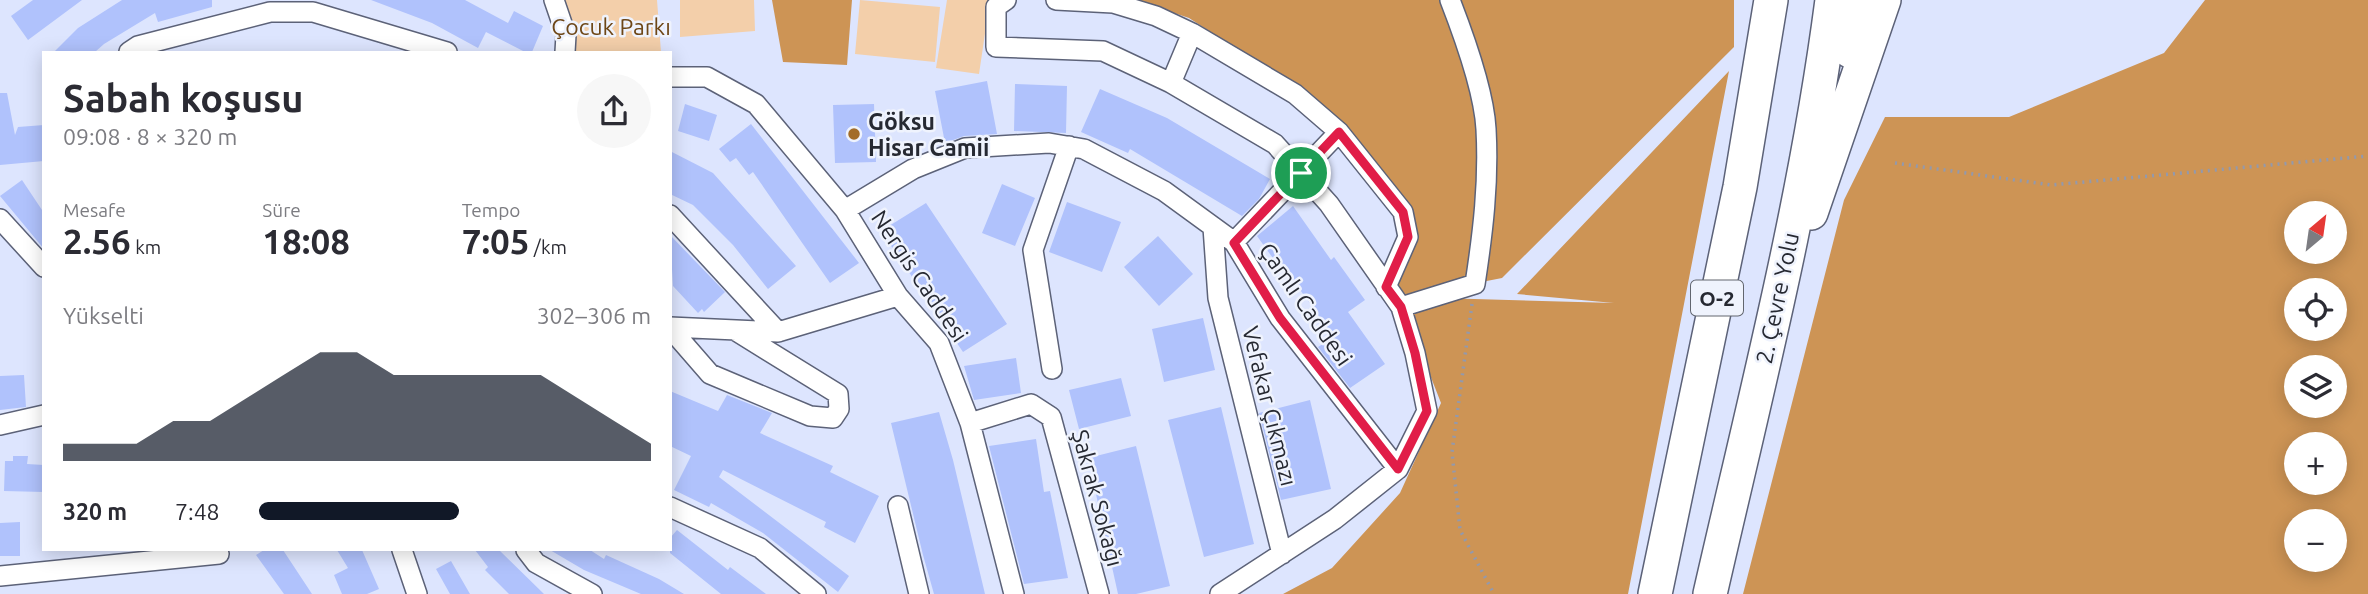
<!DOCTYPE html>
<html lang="tr">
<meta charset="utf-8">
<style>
body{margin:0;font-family:Ubuntu,sans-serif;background:#f7f7f7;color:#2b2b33;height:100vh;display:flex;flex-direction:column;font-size:26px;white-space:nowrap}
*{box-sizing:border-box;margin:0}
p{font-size:23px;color:#7c7c81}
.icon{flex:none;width:38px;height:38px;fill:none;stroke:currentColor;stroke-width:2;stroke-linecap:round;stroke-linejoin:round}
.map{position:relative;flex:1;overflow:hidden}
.side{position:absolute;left:42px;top:51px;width:630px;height:500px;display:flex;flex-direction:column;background:#fff;border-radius:0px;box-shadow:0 4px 18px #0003}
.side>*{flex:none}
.needle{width:46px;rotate:29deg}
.tools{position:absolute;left:2284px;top:201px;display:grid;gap:14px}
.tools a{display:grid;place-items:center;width:63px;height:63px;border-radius:50%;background:#fff;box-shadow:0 4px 18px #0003;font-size:35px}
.pin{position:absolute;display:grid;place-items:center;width:60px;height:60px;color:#fff;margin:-30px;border:4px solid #fff;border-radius:50%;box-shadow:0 2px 7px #0007}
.round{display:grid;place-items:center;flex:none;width:74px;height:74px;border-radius:37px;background:#f7f7f7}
.summary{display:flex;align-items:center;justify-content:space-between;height:119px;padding:0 21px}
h1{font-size:38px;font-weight:700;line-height:52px}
.stats{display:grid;grid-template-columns:repeat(3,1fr);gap:10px;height:119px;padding:7px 21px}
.stats div{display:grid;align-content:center}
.stats b{font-size:35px;font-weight:700}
.stats small{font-size:19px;font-weight:400}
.stats p{font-size:19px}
.chart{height:196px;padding:14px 21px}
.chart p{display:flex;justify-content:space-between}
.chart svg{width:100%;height:126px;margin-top:7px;fill:#111827;opacity:.7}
ul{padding:0 21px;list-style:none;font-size:23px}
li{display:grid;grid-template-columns:112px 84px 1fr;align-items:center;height:52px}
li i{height:18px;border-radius:9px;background:#111827}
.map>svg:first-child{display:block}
.green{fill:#f3cfaa}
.forest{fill:#cd9455;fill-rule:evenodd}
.building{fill:#b0c2fc}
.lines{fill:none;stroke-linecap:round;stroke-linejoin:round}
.street-casing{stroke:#5c6278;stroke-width:22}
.highway-casing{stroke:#5c6278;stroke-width:36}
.path{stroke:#9399ac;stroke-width:3.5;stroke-dasharray:2 5;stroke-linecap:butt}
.street{stroke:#fff;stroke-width:19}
.highway{stroke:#fff;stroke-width:33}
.route-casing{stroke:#fff;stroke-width:14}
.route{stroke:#e11d48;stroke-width:9}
.poi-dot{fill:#a36c28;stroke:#eff3fd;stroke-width:2.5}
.labels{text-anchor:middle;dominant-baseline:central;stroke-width:5;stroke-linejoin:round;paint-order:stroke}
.shield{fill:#eff3fd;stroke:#62666f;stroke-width:2}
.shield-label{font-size:21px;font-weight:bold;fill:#262932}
.park-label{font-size:23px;fill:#6e4717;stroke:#eff3fd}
.poi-label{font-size:23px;font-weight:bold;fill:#262932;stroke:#eff3fd;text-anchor:start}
.street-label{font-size:23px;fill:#262932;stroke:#eff3fd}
</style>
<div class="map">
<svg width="2368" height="594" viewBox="0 0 2368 594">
<rect width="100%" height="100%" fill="#dde5fe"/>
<!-- green -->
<path class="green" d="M 561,0 L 657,0 L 661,52 L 573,52 Z
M 680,0 L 754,0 L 755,31 L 680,37 Z
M 860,0 L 940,7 L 935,62 L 855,54 Z
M 947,0 L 990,0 L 979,74 L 936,68 Z"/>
<!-- forest -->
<path class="forest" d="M 772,0 L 852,0 L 847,65 L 783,62 Z
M 1135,0 L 1734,0 L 1734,47 L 1502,278 L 1405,297 L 1614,303 L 1517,294 L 1729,71 L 1628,594 L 1283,594 L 1332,568 L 1400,493 L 1441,403 L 1400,298 L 1389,287 L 1412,238 L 1291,84 L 1189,18 Z
M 2205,0 L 2368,0 L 2368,594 L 1743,594 L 1844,200 L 1885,117 L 2009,117 L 2164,53 ZM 2296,214 L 2334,214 L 2334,252 L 2296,252 ZM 2296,290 L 2334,290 L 2334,329 L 2296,329 ZM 2296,368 L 2334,368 L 2334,406 L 2296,406 ZM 2296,444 L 2334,444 L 2334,483 L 2296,483 ZM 2296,522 L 2334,522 L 2334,560 L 2296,560 Z"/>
<!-- building -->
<path class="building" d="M 33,0 L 82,0 L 28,40 L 11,16 Z
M 122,0 L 212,0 L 212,7 L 158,22 L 155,13 L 104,44 L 95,52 L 54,52 L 78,28 Z
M 371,0 L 465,0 L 508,23 L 514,11 L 543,26 L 532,52 L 525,52 L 486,32 L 478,48 L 432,23 Z
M 987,81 L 997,134 L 964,136 L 945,143 L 935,91 Z
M 1015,84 L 1067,86 L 1066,133 L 1014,131 Z
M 1100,89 L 1167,118 L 1270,179 L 1259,199 L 1242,216 L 1130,149 L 1128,153 L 1081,132 Z
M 0,93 L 7,93 L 15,135 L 18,127 L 44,125 L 44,161 L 0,165 Z
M 685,104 L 717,115 L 709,141 L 678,131 Z
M 874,104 L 876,162 L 835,163 L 833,105 Z
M 751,124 L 859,263 L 830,283 L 753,172 L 749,175 L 736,158 L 730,162 L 719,149 Z
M 670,151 L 713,173 L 796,266 L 768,289 L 733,245 L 693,205 L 670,194 Z
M 22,180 L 44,213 L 44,249 L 0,196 Z
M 1002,184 L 1035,198 L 1015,246 L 982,233 Z
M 1067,202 L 1121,222 L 1102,272 L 1049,252 Z
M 926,203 L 1007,324 L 963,352 L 881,231 Z
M 1293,206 L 1331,260 L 1334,257 L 1365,300 L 1348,312 L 1385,364 L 1350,388 L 1318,347 L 1334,337 L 1288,273 L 1285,275 L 1257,236 Z
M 670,235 L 725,292 L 704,312 L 702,309 L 698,313 L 673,286 Z
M 1158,236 L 1193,274 L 1159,306 L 1124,267 Z
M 1203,318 L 1215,370 L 1164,382 L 1152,329 Z
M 1016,358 L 1021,393 L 974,400 L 964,366 Z
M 24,375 L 26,407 L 0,410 L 0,376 Z
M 1121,378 L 1131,416 L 1079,429 L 1069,390 Z
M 670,391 L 718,411 L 727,395 L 772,413 L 760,433 L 833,466 L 830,472 L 879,496 L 855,543 L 824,527 L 826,522 L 723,470 L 719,477 L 849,576 L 838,592 L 763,533 L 711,503 L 709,507 L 674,490 L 691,456 L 670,446 Z
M 1310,400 L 1331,489 L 1281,500 L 1259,413 Z
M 1221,407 L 1254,544 L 1204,557 L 1168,420 Z
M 939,412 L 953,460 L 985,594 L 934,594 L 923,555 L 891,423 Z
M 1036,439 L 1044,492 L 1050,491 L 1068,578 L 1024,584 L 989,446 Z
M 1136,446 L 1170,586 L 1136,594 L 1118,594 L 1088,458 Z
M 13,456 L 28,456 L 27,464 L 44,465 L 44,492 L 4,491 L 5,461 L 13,461 Z
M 20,522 L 20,556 L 0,556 L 0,523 Z
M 677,530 L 728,570 L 730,567 L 766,594 L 721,594 L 670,553 L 670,538 Z
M 264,550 L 283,550 L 312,594 L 284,594 L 256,555 Z
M 337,550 L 362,550 L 379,589 L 367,594 L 342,594 L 334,575 L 348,568 Z
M 475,550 L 499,550 L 544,594 L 509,594 L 485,570 L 488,567 Z
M 550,550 L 590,550 L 604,559 L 606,555 L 659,579 L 684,594 L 641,594 L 584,570 Z
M 451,561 L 470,594 L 450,594 L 436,569 Z"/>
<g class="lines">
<defs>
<path id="street" d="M 554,0 L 566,35 L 565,52
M 1006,0 L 996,7 L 996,47 L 1103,51 L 1171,83 L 1275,144 L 1329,204 L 1401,307 L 1415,353 L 1427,411 L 1398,469 L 1335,519 L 1220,594
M 1056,0 L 1113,3 L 1156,16 L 1192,33 L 1295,94 L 1339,132 L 1403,212 L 1408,237 L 1386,287
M 129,52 L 138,46 L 270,12 L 313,12 L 447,52
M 670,77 L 707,77 L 756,104 L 845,210 L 898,296 L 939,343 L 970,423 L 1014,594
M 1171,83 L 1192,33
M 845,210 L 913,169 L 965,148 L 1049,143 L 1084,149 L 1164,191 L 1234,242 L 1280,318 L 1398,469
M 670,215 L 778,332
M 0,219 L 44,267
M 1213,227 L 1218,298 L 1282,554
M 1234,242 L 1339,132
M 1401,307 L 1475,284 C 1483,232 1489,182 1486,129 C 1484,91 1464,36 1450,0
M 670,327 L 778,332 L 898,296
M 670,328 L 710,374 L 810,416 L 833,418 L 839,409 L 838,394 L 736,331
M 1052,369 L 1033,250 L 1069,146
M 970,423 L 1031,404 L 1051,417 L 1099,594
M 0,425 L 44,415
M 898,506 L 919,594
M 670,507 L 760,548 L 816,594
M 402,550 L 417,594
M 526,550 L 536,563 L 592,594
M 0,576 L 219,554"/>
<path id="highway" d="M 1850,51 L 1859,0
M 1811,213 L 1884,0
M 1655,594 L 1740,187 L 1771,0
M 1710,594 C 1755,397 1806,201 1832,0"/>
</defs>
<!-- street casing -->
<use href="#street" class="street-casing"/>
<!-- highway casing -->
<use href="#highway" class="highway-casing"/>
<!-- path -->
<path class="path" d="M 1895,163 L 2051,185 L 2368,156
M 1472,304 L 1452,452 L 1460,530 L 1494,594"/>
<!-- street -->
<use href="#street" class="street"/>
<!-- highway -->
<use href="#highway" class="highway"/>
</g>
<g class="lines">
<defs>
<path id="route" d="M 1339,132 L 1403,212 L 1408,237 L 1386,287 L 1401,307 L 1415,353 L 1427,411 L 1398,469 L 1280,318 L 1234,243 Z"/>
</defs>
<!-- route casing -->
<use href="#route" class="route-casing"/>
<!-- route -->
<use href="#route" class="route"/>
</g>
<!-- markers -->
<circle class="poi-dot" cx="854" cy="134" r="7"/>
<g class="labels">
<!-- shield labels -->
<rect class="shield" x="1691" y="280.5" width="52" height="35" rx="5"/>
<g class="shield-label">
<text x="1717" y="298">O-2</text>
</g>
<!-- park labels -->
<g class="park-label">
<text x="611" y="26">Çocuk Parkı</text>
</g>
<!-- poi labels -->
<g class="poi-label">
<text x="868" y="121">Göksu<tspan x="868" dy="26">Hisar Camii</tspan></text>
</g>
<!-- street labels -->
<g class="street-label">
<text transform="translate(920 276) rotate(56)">Nergis Caddesi</text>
<text transform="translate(1777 298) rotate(-78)">2. Çevre Yolu</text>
<text transform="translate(1306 304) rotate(55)">Çamlı Caddesi</text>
<text transform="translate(1270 406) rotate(76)">Vefakar Çıkmazı</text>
<text transform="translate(1098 498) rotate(75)">Şakrak Sokağı</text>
</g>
</g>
</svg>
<div class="tools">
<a><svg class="needle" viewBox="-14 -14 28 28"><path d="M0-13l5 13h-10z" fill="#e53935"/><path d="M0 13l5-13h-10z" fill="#7c7c81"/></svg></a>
<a><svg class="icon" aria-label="locate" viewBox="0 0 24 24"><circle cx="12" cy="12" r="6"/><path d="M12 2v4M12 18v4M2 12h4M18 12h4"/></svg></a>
<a><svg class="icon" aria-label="layers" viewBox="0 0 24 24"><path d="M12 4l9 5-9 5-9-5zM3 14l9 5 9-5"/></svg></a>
<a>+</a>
<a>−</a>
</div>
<div class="pin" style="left:1301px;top:173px;background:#1e9e55"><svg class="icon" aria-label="arrive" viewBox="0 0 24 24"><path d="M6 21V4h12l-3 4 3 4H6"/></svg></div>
<section class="side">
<div class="summary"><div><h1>Sabah koşusu</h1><p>09:08 · 8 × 320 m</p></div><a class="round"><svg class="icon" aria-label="share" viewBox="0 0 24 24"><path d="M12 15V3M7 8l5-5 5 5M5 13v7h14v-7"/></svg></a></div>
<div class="stats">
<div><p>Mesafe</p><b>2.56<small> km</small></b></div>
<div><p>Süre</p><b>18:08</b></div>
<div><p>Tempo</p><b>7:05<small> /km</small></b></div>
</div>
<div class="chart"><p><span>Yükselti</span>302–306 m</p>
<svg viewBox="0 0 160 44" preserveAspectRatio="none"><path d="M0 44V38L10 38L20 38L30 30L40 30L50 22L60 14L70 6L80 6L90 14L100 14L110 14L120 14L130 14L140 22L150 30L160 38V44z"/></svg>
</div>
<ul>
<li><b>320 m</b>7:48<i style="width:51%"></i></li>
</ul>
</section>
</div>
